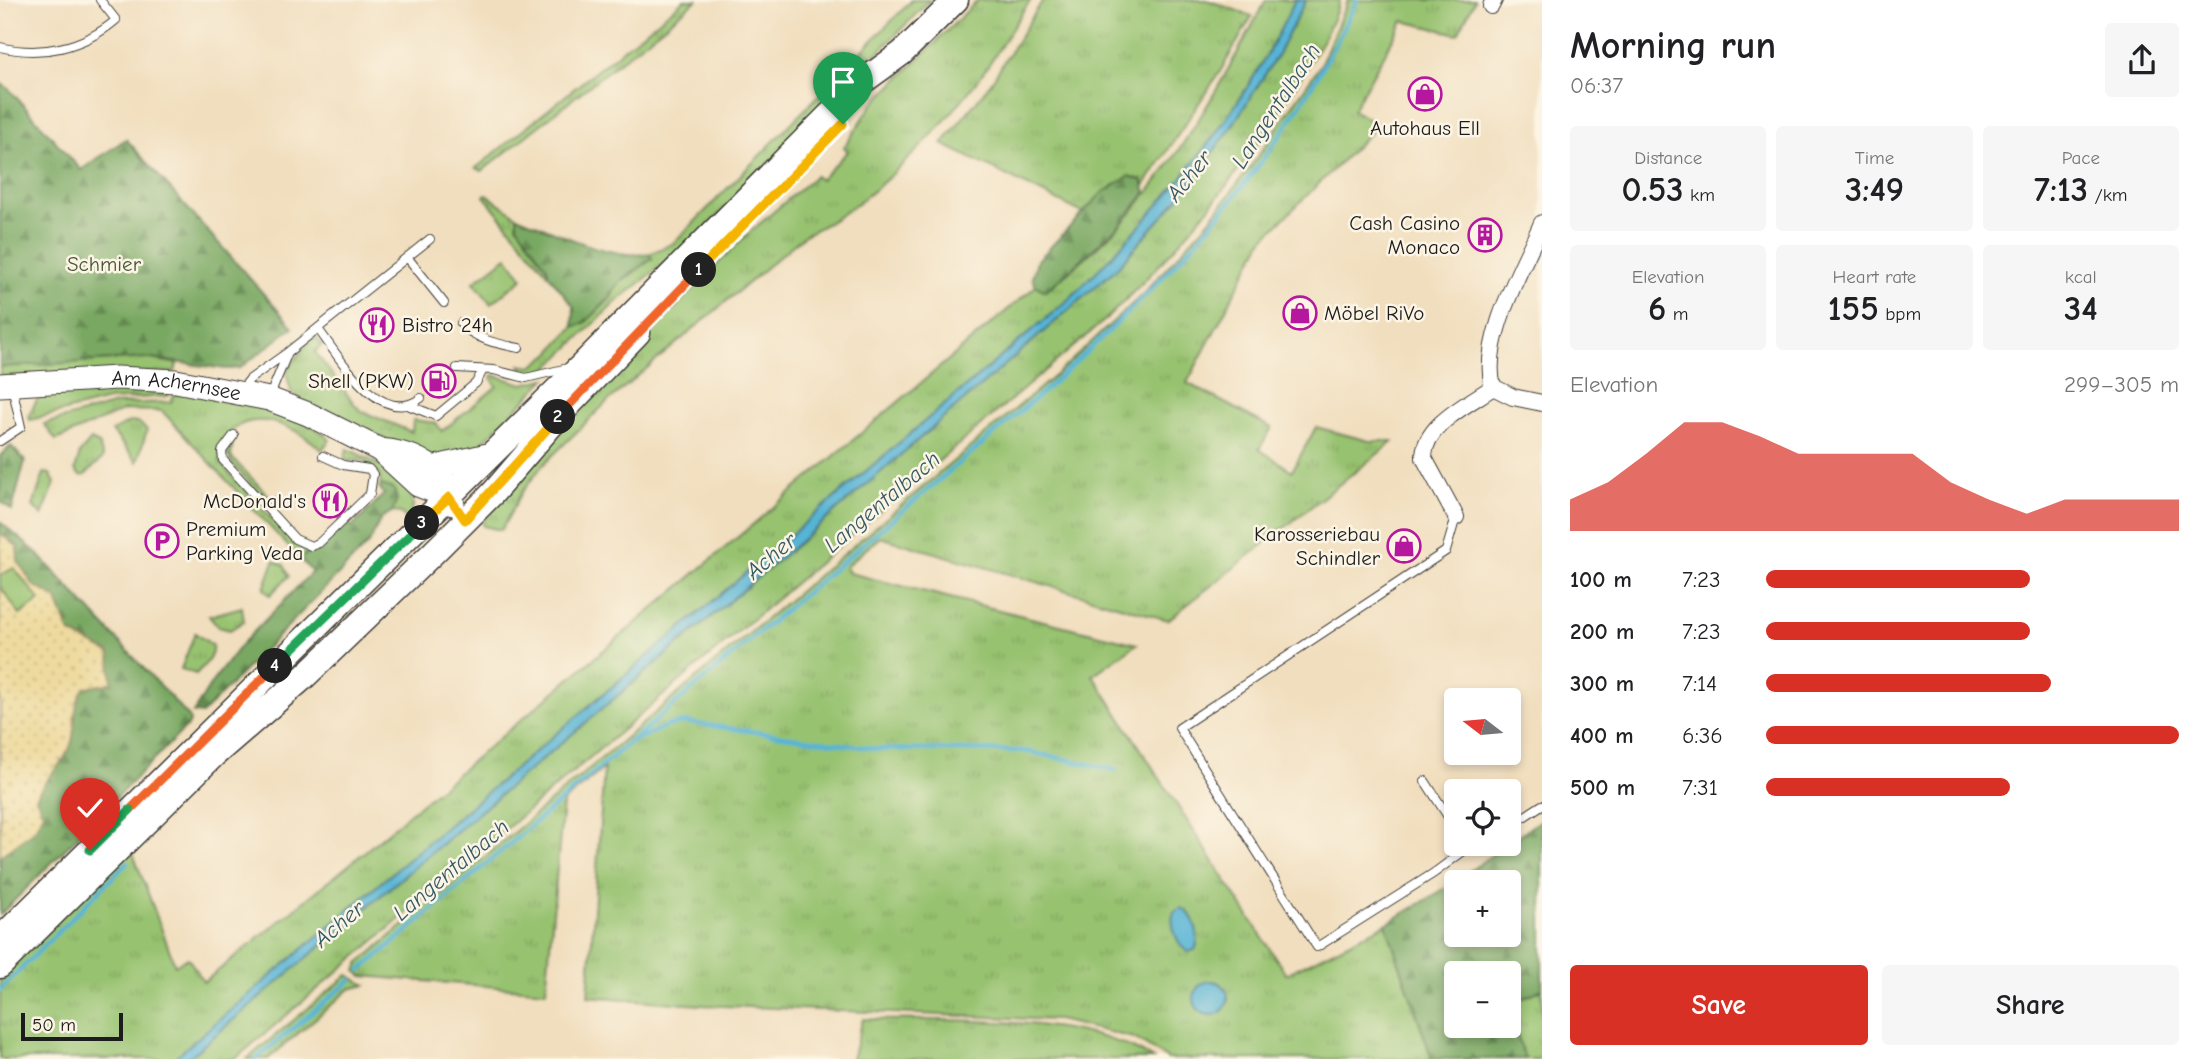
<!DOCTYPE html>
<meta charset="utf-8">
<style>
body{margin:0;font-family:"Comic Neue",sans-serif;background:#f6f6f6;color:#202124;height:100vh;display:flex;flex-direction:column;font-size:26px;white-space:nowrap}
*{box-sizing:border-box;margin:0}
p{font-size:23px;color:#757577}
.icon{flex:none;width:38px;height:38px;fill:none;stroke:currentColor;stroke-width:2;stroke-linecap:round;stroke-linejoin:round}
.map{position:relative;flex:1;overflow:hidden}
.panel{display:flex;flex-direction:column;background:#fff;width:665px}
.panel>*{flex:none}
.needle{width:46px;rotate:286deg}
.fabs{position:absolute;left:1444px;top:688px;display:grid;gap:14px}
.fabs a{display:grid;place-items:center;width:77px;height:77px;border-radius:7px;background:#fff;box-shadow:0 4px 10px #0003;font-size:35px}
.scale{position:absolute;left:21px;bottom:18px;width:102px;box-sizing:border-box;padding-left:7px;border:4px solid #1c1c1c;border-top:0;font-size:19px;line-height:24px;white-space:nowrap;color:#1c1c1c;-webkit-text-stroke:5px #fcf5e5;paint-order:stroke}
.pin{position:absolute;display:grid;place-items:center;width:60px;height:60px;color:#fff;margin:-72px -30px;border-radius:50% 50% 50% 0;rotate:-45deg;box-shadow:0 0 7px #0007}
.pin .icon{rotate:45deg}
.km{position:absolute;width:35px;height:35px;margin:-18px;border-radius:50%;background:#222;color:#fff;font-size:19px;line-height:35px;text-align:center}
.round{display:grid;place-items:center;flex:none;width:74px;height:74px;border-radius:7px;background:#f6f6f6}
.headline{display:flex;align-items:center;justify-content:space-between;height:119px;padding:0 28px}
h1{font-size:38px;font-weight:600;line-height:52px}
.figures{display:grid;grid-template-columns:repeat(3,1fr);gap:10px;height:119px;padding:7px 28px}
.figures div{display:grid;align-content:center;border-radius:7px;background:#f6f6f6;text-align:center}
.figures b{font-size:35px;font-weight:600}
.figures small{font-size:19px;font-weight:400}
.figures p{font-size:19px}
.chart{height:196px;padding:14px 28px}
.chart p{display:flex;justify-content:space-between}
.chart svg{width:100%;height:126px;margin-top:7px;fill:#d93025;opacity:.7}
.cta{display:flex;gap:14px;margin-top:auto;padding:14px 28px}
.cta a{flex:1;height:80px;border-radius:7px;background:#d93025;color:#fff;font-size:28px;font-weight:600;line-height:80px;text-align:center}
.cta a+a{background:#f6f6f6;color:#202124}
ul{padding:0 28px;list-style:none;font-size:23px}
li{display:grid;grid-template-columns:112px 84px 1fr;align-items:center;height:52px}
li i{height:18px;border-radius:9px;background:#d93025}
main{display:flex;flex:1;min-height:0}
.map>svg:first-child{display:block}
.grass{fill:url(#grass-tufts);stroke:#5a6f46;stroke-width:2}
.forest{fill:url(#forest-firs);stroke:#4a623f;stroke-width:2;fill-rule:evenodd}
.sand{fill:url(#sand-dots);stroke:#857b5d;stroke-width:2}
.park{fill:#97c270;stroke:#5a6f46;stroke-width:2}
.water{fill:#57b4d5;stroke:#3a6878;stroke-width:2}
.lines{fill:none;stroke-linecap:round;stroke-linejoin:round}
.stream{stroke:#57b4d5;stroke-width:4.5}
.lane-casing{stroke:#3c3934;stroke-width:10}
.street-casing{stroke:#3c3934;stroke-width:18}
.secondary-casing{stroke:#3c3934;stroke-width:25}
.primary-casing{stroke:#3c3934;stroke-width:27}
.lane{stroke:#fff;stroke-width:8}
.street{stroke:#fff;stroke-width:16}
.secondary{stroke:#fff;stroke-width:23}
.primary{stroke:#fff;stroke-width:24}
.split-1-casing{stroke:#fff;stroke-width:14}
.split-2-casing{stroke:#fff;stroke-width:14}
.split-3-casing{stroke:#fff;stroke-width:14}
.split-4-casing{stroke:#fff;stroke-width:14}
.split-5-casing{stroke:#fff;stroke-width:14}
.split-6-casing{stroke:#fff;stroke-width:14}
.split-1{stroke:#f5b400;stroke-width:9}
.split-2{stroke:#f0652b;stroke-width:9}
.split-3{stroke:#f5b400;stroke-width:9}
.split-4{stroke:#22a559;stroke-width:9}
.split-5{stroke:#f0652b;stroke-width:9}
.split-6{stroke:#22a559;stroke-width:9}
.labels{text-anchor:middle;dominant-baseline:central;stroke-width:5;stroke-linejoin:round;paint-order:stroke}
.poi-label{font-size:21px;fill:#1c1c1c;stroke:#fcf5e5;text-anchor:end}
.park-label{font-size:21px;fill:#475639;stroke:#fcf5e5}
.street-label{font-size:21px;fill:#1c1c1c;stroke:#fcf5e5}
.water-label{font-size:23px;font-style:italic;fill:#345966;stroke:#fcf5e5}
</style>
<main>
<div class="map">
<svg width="1542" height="1059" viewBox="0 0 1542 1059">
<defs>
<pattern id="grass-tufts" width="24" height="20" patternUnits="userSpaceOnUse" patternTransform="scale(1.75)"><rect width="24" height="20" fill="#97c270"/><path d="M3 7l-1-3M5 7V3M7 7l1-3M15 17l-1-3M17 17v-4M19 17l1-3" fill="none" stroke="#82a660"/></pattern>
<pattern id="forest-firs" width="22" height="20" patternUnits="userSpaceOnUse" patternTransform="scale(1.75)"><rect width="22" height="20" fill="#79a862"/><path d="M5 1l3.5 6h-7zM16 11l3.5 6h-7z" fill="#628850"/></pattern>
<pattern id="sand-dots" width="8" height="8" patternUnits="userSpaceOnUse" patternTransform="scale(1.75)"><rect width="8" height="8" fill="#eeda9e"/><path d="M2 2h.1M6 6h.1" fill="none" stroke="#ccba88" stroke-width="1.8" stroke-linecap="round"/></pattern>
</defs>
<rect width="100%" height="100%" fill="#fcf5e5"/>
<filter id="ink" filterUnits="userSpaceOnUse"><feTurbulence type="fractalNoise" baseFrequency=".0143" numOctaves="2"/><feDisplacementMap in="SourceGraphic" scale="14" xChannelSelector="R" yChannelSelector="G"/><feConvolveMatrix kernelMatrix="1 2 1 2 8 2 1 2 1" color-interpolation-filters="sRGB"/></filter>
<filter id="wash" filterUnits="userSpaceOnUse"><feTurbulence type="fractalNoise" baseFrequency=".00686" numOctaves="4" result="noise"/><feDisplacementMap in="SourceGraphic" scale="28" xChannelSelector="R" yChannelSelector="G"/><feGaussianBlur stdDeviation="1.57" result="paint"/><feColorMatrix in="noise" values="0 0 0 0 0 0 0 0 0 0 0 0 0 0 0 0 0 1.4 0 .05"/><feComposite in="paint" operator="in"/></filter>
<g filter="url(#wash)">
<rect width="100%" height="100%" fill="#f1debe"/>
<!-- grass -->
<path class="grass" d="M 684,0 L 697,0 L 482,171 L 476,168 Z
M 912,0 L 930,0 L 693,241 L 617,301 L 548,368 L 536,373 L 524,373 L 520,365 L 532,367 L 550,353 L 573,327 L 585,323 L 611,298 L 616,286 L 652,259 L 649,254 L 674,243 Z
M 978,0 L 1031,0 C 1012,26 997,55 977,81 C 938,133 867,208 806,234 L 607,402 L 543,465 L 522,492 L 501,530 L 483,526 L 483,516 L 602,382 L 743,238 L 815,176 L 820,180 L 848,151 L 844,147 L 872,105 Z
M 1043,0 L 1207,0 L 1252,16 L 1221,70 L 1144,186 L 1142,179 L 1102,193 L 1085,214 L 942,144 L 988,87 Z
M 1266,0 L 1295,0 C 1242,115 1159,211 1069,299 L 173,1059 L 0,1059 L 0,975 L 131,848 L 175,965 L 188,958 L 204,982 L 350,864 L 1036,286 L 1046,291 C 1072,269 1099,248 1122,223 C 1180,160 1226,75 1266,0 Z
M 1306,0 L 1340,0 C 1331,30 1312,58 1296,85 C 1243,172 1178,250 1105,320 L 235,1059 L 187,1059 L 808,535 L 1116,269 L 1176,201 L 1229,131 L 1278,54 Z
M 1348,0 L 1475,0 L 1458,34 L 1403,21 L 1353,110 L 1378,125 L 1263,239 L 1187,383 L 1272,428 L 1259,449 L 1292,471 L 1316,427 L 1369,441 L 1394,441 L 1168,620 L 880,537 L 846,566 L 849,573 L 1137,644 L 1093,675 L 1286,974 L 1386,924 L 1432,1059 L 1168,1059 L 1134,1038 L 1058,1020 L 700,1005 L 588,996 L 604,768 L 563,802 L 546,991 L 362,976 L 356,971 L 359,963 L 1058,373 L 1143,294 L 1209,221 L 1251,166 L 1321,64 Z
M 486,194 L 517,216 L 517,225 L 547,268 L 548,274 L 484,196 Z
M 507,257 L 523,278 L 491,304 L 474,282 Z
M 316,337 L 322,345 L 315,352 L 356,406 L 363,412 L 412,432 L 413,420 L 436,423 L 442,431 L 497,386 L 491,378 L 493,375 L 523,384 L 546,379 L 481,444 L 467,452 L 436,459 L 413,452 L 300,400 L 291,392 L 286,372 L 307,343 Z
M 145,358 L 177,364 L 175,372 L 0,376 L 0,367 Z
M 97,389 L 169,392 L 168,396 L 108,400 L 30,420 L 29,415 L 39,396 L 47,391 Z
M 176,390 C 210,397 309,413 330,440 L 322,450 C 292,423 241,401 219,449 L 221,463 L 231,475 L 297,546 L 309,550 L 300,559 L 162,411 L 125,410 L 56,440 L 44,424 L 116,404 L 171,402 Z
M 130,422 L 138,422 L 147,430 L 137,462 L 112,431 Z
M 91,440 L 99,444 L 103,458 L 85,475 L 80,476 L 75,470 L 80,453 Z
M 233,441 L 231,457 L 274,501 L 280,495 L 283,501 L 274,509 L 231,463 L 227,452 Z
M 347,449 C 368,458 400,473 411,494 C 415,503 412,513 409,522 L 401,513 L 392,512 L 397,500 L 394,489 L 381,485 L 379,474 L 363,460 L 344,461 Z
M 44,473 L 50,474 L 55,483 L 42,516 L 33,506 Z
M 274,561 L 284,565 L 289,576 L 270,595 L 264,589 Z
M 242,607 L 244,621 L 230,630 L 218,627 L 209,616 Z
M 195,633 L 212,645 C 214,658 204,665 196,674 L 181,669 Z
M 348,975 L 366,985 L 350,989 L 268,1059 L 247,1059 Z
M 1542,989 L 1542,1059 L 1525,1059 L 1508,1005 Z
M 863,1019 C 949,1022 1080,1013 1153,1059 L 852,1059 Z"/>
<!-- forest -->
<path class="forest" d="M 0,83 L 9,89 L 81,170 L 126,139 L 293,327 L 240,368 L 226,369 L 145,358 L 0,367 Z
M 1129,176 L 1142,180 L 1146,192 L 1122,223 L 1046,291 L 1036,286 L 1032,278 L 1037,261 L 1102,193 Z
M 517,216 C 559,233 603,258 649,254 L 652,258 C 642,267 625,275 617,286 C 603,302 596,320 573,327 L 574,307 L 548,274 L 547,268 L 517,225 Z
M 11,446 L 25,461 L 12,510 L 0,501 L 0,456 Z
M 381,485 L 394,489 L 397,500 L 392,512 C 375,518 378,531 368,544 L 202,714 L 193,713 L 212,682 L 241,645 L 312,572 L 300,559 L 325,542 L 347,522 L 352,527 L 384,494 L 379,488 Z
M 0,522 L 36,552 L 189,717 L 190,723 L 0,915 L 0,856 L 21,840 L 43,781 L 72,743 L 75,701 L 84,688 L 112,683 L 83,639 L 70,633 L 56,598 L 33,586 L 18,561 L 17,546 L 0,533 Z
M 1542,819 L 1542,989 L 1509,1005 L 1508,973 L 1456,973 L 1456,1026 L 1508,1026 L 1509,1013 L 1525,1059 L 1432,1059 L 1386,924 L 1449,886 ZM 1508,882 L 1508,934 L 1456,934 L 1456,882 Z"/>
<!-- sand -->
<path class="sand" d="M 0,533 L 17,546 L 18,561 L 33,585 L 56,598 L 70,633 L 110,653 L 112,683 L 84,688 C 72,706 77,721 72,741 C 67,762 44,778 36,798 L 43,813 L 35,830 L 0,856 Z"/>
<!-- park -->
<path class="park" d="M 14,568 L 40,600 L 20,615 L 0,586 L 0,575 Z"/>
<!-- water -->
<path class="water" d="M 1295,0 L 1306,0 L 1278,54 L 1229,131 L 1176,201 L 1116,269 L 808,535 L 187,1059 L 173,1059 L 1069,299 C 1159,211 1242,115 1295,0 Z
M 1181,908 C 1195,913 1201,937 1195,950 L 1188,952 C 1177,945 1169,924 1174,912 Z
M1194 998a17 17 0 1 1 34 0a17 17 0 1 1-34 0Z"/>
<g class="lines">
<!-- stream -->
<path class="stream" d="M 629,743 L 666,726 L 685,722 L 877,749 L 1025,751 L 1116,770
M 361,970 L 1043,392 C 1174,274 1282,163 1357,0
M 0,990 L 127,863
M 256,1059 L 351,980"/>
</g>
</g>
<g filter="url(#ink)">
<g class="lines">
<defs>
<path id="lane" d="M 0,47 C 41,57 83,48 116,20 L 100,0
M 407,257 L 444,303
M 461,323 C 475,340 498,344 519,348
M 318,329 C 339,356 380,429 421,398
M 288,352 L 430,239
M 457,368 L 494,370 L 526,378 L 568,368
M 241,390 L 250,379 L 288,352 L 269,398
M 410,406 L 436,416 L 476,383 L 483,370
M 234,435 L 222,451 L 223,460 L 295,539 L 311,546 L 319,543 L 370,494 L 373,474 L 369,469 L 343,465 L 323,456
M 0,441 L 21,427 L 12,386
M 1456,517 L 1446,551 L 1179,728 L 1317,947 L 1434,873 L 1473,844
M 1425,781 L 1456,829
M 1508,827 L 1542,805"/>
<path id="street" d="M 1491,6 L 1494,0
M 1493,387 L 1513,397 L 1542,403
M 1456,517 L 1424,458 C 1423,425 1469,404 1493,387 C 1480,340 1523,267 1542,223"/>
<g id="secondary">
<path id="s1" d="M 0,385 L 117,378 L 176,381 L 269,399 L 308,414 L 380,450 L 418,485 L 449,497"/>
<path d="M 380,450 C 405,452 430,460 445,483 C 449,489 448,497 453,504"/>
<path d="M 432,468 L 492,454"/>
</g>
<path id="primary" d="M 0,939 L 581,366 L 862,82 L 902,53 L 956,0
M 0,966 L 214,755 L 303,678 L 433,553 L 493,493 L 566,408 L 638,333"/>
</defs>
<!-- lane casing -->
<use href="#lane" class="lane-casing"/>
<!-- street casing -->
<use href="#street" class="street-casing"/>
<!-- secondary casing -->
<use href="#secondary" class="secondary-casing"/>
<!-- primary casing -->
<use href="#primary" class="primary-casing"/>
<!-- lane -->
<use href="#lane" class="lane"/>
<!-- street -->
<use href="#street" class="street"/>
<!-- secondary -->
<use href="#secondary" class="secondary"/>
<!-- primary -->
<use href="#primary" class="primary"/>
</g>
</g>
<g class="lines" filter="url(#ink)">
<defs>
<path id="split-1" d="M 699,270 L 843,124"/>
<path id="split-2" d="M 558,417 L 699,270"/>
<path id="split-3" d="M 422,523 L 449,497 L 465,520 L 558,417"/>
<path id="split-4" d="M 275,666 L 422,523"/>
<path id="split-5" d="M 130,810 L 275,666"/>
<path id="split-6" d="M 90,850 L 130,810"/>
</defs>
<!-- split-1 casing -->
<use href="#split-1" class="split-1-casing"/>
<!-- split-2 casing -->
<use href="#split-2" class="split-2-casing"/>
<!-- split-3 casing -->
<use href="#split-3" class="split-3-casing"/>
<!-- split-4 casing -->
<use href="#split-4" class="split-4-casing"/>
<!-- split-5 casing -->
<use href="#split-5" class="split-5-casing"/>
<!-- split-6 casing -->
<use href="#split-6" class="split-6-casing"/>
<!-- split-1 -->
<use href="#split-1" class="split-1"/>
<!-- split-2 -->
<use href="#split-2" class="split-2"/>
<!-- split-3 -->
<use href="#split-3" class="split-3"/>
<!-- split-4 -->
<use href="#split-4" class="split-4"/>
<!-- split-5 -->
<use href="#split-5" class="split-5"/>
<!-- split-6 -->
<use href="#split-6" class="split-6"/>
</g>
<!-- icons -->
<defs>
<symbol id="shop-ring" viewBox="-11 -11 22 22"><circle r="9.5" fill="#fcf5e5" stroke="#b5179e" stroke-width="1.5"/><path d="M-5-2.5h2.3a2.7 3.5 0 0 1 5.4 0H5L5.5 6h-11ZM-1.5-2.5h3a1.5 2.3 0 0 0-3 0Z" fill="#b5179e"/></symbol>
<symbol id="building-ring" viewBox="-11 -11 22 22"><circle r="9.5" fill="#fcf5e5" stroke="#b5179e" stroke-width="1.5"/><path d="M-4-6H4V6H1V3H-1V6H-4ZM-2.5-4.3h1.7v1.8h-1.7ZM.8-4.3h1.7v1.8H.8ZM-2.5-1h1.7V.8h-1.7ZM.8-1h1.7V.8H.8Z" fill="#b5179e"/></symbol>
<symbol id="restaurant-ring" viewBox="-11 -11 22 22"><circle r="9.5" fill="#fcf5e5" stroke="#b5179e" stroke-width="1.5"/><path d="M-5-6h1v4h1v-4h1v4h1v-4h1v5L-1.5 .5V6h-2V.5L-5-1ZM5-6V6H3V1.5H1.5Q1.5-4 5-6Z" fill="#b5179e"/></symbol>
<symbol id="fuel-ring" viewBox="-11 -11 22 22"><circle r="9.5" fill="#fcf5e5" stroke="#b5179e" stroke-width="1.5"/><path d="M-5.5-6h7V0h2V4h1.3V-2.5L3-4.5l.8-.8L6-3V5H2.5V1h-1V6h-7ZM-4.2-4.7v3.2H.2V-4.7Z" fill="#b5179e"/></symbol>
<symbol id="parking-ring" viewBox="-11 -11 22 22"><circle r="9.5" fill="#fcf5e5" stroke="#b5179e" stroke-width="1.5"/><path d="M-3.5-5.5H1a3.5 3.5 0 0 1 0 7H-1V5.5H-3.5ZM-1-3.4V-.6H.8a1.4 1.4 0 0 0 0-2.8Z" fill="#b5179e"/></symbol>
</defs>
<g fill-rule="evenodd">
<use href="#shop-ring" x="1406" y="75" width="38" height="38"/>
<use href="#building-ring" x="1466" y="216" width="38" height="38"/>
<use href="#shop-ring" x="1281" y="294" width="38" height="38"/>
<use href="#restaurant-ring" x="358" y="306" width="38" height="38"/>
<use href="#fuel-ring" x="420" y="362" width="38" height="38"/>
<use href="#restaurant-ring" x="311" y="482" width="38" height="38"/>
<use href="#parking-ring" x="143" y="522" width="38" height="38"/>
<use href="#shop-ring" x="1385" y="527" width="38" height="38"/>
</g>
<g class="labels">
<!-- poi labels -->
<g class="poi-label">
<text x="1425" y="128" text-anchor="middle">Autohaus Ell</text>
<text x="1460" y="223">Cash Casino<tspan x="1460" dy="24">Monaco</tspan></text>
<text x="1324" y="313" text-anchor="start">Möbel RiVo</text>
<text x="402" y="325" text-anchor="start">Bistro 24h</text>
<text x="414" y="381">Shell (PKW)</text>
<text x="306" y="501">McDonald's</text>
<text x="186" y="529" text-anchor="start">Premium<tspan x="186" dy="24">Parking Veda</tspan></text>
<text x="1380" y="534">Karosseriebau<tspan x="1380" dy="24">Schindler</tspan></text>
</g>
<!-- park labels -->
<g class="park-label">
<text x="104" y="264">Schmier</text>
</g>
<!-- street labels -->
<g class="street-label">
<text stroke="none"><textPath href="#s1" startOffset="177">Am Achernsee</textPath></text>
</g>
<!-- water labels -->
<g class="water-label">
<text transform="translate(1276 106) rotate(-57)">Langentalbach</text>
<text transform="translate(1189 176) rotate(-51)">Acher</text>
<text transform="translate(882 502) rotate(-40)">Langentalbach</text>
<text transform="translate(771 556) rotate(-40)">Acher</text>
<text transform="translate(451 870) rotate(-40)">Langentalbach</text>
<text transform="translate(339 924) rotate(-40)">Acher</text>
</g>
</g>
</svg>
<div class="fabs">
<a><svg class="needle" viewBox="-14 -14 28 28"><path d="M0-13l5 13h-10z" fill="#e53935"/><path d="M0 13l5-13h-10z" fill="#757577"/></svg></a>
<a><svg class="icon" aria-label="locate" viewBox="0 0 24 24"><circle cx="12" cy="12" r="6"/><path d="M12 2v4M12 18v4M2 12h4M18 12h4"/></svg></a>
<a>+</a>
<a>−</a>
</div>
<div class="scale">50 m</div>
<div class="pin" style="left:843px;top:124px;background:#1e9e55"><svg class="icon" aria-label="arrive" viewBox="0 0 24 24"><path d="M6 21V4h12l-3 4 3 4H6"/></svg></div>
<div class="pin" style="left:90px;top:850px;background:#d93025"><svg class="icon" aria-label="check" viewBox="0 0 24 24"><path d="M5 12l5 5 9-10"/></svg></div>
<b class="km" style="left:699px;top:270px">1</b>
<b class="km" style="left:558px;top:417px">2</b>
<b class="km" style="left:422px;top:523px">3</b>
<b class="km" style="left:275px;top:666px">4</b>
</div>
<section class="panel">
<div class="headline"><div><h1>Morning run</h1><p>06:37</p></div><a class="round"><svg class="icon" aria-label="share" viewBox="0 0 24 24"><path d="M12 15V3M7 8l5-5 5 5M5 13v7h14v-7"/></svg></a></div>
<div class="figures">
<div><p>Distance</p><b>0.53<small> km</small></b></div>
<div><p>Time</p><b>3:49</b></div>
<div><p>Pace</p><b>7:13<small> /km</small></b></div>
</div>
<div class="figures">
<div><p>Elevation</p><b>6<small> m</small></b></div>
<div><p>Heart rate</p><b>155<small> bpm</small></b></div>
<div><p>kcal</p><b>34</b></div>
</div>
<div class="chart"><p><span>Elevation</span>299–305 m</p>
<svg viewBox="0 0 160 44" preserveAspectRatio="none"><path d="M0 44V33L10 27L20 17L30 6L40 6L50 11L60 17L70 17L80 17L90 17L100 27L110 33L120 38L130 33L140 33L150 33L160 33V44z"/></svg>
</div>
<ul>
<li><b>100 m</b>7:23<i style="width:64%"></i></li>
<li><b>200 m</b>7:23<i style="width:64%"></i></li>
<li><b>300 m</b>7:14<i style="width:69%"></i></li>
<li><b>400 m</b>6:36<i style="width:100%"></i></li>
<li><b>500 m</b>7:31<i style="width:59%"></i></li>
</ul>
<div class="cta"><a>Save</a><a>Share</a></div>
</section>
</main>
